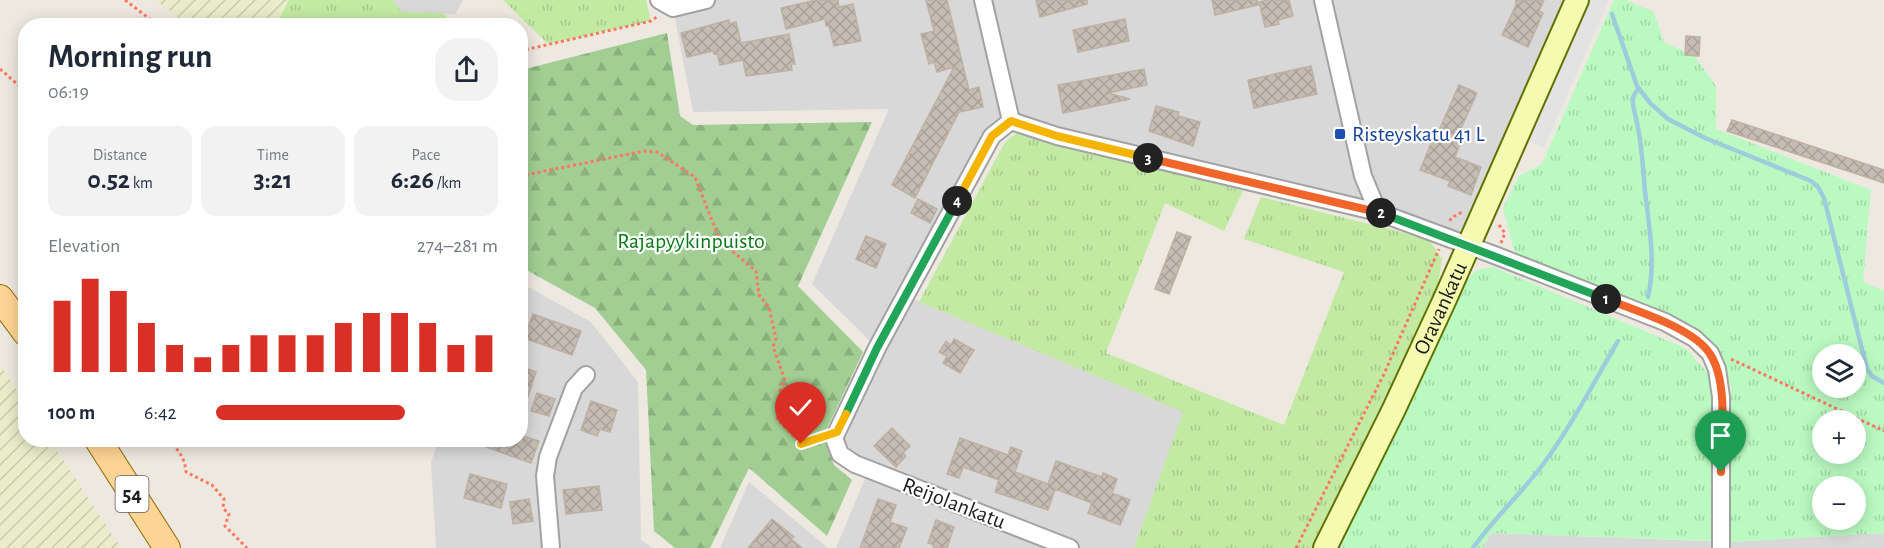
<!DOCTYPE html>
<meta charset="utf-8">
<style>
body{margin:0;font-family:"Alegreya Sans",sans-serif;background:#f2f2f3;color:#1f2937;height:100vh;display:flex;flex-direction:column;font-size:22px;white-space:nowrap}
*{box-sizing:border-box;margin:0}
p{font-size:20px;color:#747a83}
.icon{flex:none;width:33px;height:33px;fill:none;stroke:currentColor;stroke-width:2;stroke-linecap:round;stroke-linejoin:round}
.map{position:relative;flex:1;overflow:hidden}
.sheet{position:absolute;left:18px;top:18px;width:510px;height:429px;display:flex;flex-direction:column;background:#fff;border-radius:24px;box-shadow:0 3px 15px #0003}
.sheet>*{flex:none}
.buttons{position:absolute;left:1812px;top:344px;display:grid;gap:12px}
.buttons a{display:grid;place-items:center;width:54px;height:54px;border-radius:50%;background:#fff;box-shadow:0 3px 15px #0003;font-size:30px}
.pin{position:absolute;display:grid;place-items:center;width:51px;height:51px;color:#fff;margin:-62px -26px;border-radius:50% 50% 50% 0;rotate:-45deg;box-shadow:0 0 6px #0007}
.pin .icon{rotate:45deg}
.km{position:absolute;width:30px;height:30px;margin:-15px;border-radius:50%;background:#222;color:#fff;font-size:16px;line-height:30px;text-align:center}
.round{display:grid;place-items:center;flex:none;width:63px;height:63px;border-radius:24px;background:#f2f2f3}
.headline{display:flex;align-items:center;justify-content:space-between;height:102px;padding:0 30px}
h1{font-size:33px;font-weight:700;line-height:45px}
.metrics{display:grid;grid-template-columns:repeat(3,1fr);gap:9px;height:102px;padding:6px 30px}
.metrics div{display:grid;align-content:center;border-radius:15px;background:#f2f2f3;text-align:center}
.metrics b{font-size:26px;font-weight:700}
.metrics small{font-size:16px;font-weight:400}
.metrics p{font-size:16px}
.chart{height:168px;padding:12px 30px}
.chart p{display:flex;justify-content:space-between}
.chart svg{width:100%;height:108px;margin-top:6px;stroke:#d93025;stroke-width:6}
ul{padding:0 30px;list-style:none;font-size:20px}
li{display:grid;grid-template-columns:96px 72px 1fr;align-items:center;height:45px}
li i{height:15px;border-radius:8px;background:#d93025}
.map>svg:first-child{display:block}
.residential{fill:#d9d8d8}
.farmland{fill:url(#farmland-furrows)}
.grass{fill:url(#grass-tufts)}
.forest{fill:url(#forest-firs)}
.park{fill:url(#park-tufts);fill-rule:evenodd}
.parking{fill:#e3e3e3}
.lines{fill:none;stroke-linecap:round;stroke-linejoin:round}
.stream{stroke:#9fccdd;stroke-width:4.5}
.building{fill:url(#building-cross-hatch);stroke:#bfb0a2;stroke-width:1.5}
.street-casing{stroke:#a2a2a2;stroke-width:20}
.secondary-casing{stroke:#627202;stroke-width:26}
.primary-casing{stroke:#926700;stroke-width:28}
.path{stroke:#fd7761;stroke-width:3;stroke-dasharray:3 3;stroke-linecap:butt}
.street{stroke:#fff;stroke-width:16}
.secondary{stroke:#f4fbb1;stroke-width:22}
.primary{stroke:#fed494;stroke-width:26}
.split-1-casing{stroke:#fff;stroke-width:12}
.split-2-casing{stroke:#fff;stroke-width:12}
.split-3-casing{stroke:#fff;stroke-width:12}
.split-4-casing{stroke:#fff;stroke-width:12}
.split-5-casing{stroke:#fff;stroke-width:12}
.split-6-casing{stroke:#fff;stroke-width:12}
.split-1{stroke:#f0652b;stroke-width:8}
.split-2{stroke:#22a559;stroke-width:8}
.split-3{stroke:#f0652b;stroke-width:8}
.split-4{stroke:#f5b400;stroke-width:8}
.split-5{stroke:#22a559;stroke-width:8}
.split-6{stroke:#f5b400;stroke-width:8}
.transit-dot{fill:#1a4fb4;stroke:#fff;stroke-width:2}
.labels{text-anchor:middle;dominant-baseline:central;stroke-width:4.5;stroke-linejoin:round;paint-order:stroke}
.shield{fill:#fff;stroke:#5f5f5f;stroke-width:1.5}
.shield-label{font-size:21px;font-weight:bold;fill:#1b1b1b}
.transit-label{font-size:22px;fill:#164399;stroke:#fff;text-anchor:start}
.park-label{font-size:22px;fill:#087a16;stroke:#fff}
.street-label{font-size:22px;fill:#1b1b1b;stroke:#fff}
</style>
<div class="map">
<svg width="1884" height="548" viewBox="0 0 1884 548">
<defs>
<pattern id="farmland-furrows" width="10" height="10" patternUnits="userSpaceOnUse" patternTransform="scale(1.5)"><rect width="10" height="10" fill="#e9edca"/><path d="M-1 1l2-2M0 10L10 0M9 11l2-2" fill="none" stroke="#c7cbad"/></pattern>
<pattern id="grass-tufts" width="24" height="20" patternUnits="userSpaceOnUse" patternTransform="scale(1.5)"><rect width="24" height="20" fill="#c3eaa3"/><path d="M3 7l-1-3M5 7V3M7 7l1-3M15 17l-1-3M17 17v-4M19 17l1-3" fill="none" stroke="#a7c88c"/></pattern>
<pattern id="forest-firs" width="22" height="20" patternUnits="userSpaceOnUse" patternTransform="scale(1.5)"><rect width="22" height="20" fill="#a2ce93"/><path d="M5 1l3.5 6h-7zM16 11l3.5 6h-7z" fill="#8bb07e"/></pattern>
<pattern id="park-tufts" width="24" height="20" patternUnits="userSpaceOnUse" patternTransform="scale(1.5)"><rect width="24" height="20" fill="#bafac1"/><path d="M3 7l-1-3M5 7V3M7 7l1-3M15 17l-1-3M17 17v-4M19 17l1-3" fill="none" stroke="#9fd6a5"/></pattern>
<pattern id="building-cross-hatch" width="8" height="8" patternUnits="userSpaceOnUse" patternTransform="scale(1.5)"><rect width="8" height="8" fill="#c5bcb3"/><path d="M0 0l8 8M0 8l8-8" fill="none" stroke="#a9a199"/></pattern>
</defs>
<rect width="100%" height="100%" fill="#ede9e0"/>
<!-- residential -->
<path class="residential" d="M 393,0 L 463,0 L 455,14 L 402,12 Z
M 706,0 L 1577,0 L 1470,246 L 1378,212 L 1011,121 L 992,136 L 906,296 L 1184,412 L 1134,548 L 836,548 L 867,474 L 834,438 L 877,348 L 812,284 L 889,109 L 693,112 L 673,8 Z
M 521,283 L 591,322 L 638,382 L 641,540 L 653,548 L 436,548 L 431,462 L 439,440 L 520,440 Z
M 749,482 L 828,548 L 720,548 Z
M 1491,533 L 1731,542 L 1884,533 L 1884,548 L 1482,548 Z"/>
<!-- farmland -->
<path class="farmland" d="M 156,0 L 289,0 L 276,26 L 188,25 Z
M 0,364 L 25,403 L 26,440 L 50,440 L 121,548 L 0,548 Z"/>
<!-- grass -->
<path class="grass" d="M 289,0 L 393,0 L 402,12 L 443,13 L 454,25 L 276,25 Z
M 503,0 L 646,0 L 651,21 L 548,44 Z
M 1018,132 L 1243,191 L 1224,231 L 1165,203 L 1106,353 L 1284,425 L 1344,272 L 1244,239 L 1261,197 L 1429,239 L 1442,259 L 1437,290 L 1394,386 L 1314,548 L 1134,548 L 1183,412 L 919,302 L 1005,142 Z"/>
<!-- forest -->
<path class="forest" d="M 667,33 L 680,116 L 693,125 L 872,122 L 798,286 L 863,352 L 823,437 L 834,465 L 852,480 L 827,536 L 749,468 L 710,548 L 675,548 L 654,531 L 646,370 L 595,308 L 521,267 L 521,70 Z"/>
<!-- park -->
<path class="park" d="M 1614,0 L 1626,0 L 1654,12 L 1664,42 L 1695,57 L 1716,86 L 1716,129 L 1871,190 L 1863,282 L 1884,291 L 1884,533 L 1731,542 L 1731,386 L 1716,349 L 1671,314 L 1515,254 L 1503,208 L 1519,176 L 1542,164 ZM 1822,354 L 1856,354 L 1856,387 L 1822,387 ZM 1822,420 L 1856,420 L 1856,453 L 1822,453 ZM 1822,486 L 1856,486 L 1856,519 L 1822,519 Z
M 1493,267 L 1685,348 L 1708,373 L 1712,397 L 1717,541 L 1491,533 L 1482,548 L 1338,548 L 1395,436 L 1467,280 L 1477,270 Z"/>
<!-- parking -->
<path class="parking" d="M 1584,0 L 1609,0 L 1544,148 L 1522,138 Z"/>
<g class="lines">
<!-- stream -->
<path class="stream" d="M 1612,14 L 1637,86 L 1651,104 L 1668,119 L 1705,138 L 1811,181 L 1818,187 L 1824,198 L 1867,369 L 1872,376 L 1884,383
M 1639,89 C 1628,97 1635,111 1637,123 C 1642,145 1643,169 1645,191 C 1649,226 1656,263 1648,297
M 1473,548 C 1494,518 1522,493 1544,463 C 1572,425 1594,382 1618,341"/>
</g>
<!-- building -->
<path class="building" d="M 816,0 L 838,0 L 839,7 L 853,4 L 861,41 L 834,46 L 829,26 L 826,26 L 825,19 L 786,29 L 781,8 Z
M 926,0 L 947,0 L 969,90 L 979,87 L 983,107 L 959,112 L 915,198 L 892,185 L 954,67 L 937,72 L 934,62 L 929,64 L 921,34 L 934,31 Z
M 1036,0 L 1087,0 L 1087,4 L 1040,17 Z
M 1212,0 L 1257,0 L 1258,5 L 1215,15 Z
M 1267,0 L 1289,0 L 1293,16 L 1278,20 L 1279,24 L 1265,27 L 1259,2 Z
M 1516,0 L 1544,0 L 1539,11 L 1543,13 L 1528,47 L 1502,35 L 1516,5 Z
M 1125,19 L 1129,41 L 1078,52 L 1073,30 Z
M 729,20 L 729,24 L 736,22 L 741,43 L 789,34 L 795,64 L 791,64 L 792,70 L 746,76 L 743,60 L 720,65 L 717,53 L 714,54 L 713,51 L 687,57 L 681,33 Z
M 1686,36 L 1700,37 L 1699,56 L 1685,55 Z
M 1311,66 L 1317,94 L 1254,108 L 1248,80 Z
M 1144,69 L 1147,85 L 1108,93 L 1130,99 L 1063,113 L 1058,85 Z
M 1459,85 L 1477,93 L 1455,142 L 1460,144 L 1455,157 L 1481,167 L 1471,195 L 1448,186 L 1450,181 L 1420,170 L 1435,134 L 1437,135 Z
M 1156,106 L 1179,112 L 1178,116 L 1200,122 L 1193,146 L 1149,131 Z
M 1732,120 L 1884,170 L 1884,183 L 1727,131 Z
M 918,199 L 937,209 L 930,223 L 911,213 Z
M 1177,232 L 1191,237 L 1169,294 L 1155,289 Z
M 866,236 L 886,244 L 876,268 L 856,259 Z
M 533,314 L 581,331 L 572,355 L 524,338 Z
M 954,339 L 974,350 L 960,373 L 943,363 L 947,356 L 939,352 L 946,341 L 951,345 Z
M 520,366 L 536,372 L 523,412 L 520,412 Z
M 537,393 L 555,399 L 549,416 L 531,411 Z
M 591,401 L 617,410 L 610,432 L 600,429 L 597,436 L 581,430 Z
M 892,428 L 910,446 L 903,453 L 906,456 L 896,467 L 874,446 Z
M 520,435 L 539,441 L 531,463 L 469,441 L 469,440 L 520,440 Z
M 960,438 L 1008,455 L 1011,447 L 1022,451 L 1015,472 L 1048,484 L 1056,461 L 1102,477 L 1103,473 L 1117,479 L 1112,493 L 1130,500 L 1120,525 L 1088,513 L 1092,503 L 1055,489 L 1048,510 L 995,492 L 999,480 L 963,467 L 959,478 L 947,474 Z
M 470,474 L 507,484 L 501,508 L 464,498 Z
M 599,486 L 602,510 L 566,514 L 563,490 Z
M 529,499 L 533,521 L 513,524 L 510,502 Z
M 878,499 L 896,505 L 890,522 L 907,528 L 899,548 L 860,548 Z
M 772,519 L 794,537 L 791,539 L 802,548 L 748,548 Z
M 936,520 L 954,527 L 947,548 L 933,548 L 934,545 L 928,543 Z"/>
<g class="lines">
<defs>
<path id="street" d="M 659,0 L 673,8 L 706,0
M 983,0 L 1011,121
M 1323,0 L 1363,176 L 1378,212 L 1497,256 L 1665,322 L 1694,338 L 1710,353 L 1717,369 L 1721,397 L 1721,548
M 1011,121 L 992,136 L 877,348 L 834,438 L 840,454 L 855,464 L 1070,548
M 1011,121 L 1057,136 L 1378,212
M 551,548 L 545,476 L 548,457 L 574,388 L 586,375"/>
<g id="secondary">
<path id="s1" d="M 1325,548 L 1394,409 L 1445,299 L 1577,0"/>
</g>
<path id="primary" d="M 0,298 L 26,333
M 98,440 L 167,548"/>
</defs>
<!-- street casing -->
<use href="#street" class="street-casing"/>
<!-- secondary casing -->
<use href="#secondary" class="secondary-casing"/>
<!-- primary casing -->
<use href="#primary" class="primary-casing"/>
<!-- path -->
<path class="path" d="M 125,0 L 159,26
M 520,51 L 651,21 L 658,16
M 0,69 L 26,92
M 520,176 L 644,151 L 657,152 L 695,177 L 720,241 L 756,271 L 759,295 L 769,307 L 776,338 L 773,347 L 785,380 L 780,391 L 783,396 L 777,419 L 801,444 L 819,437
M 1450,221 L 1451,218 L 1464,211
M 1499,225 L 1505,233 L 1501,243
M 1731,359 L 1884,431
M 168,440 C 178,449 185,458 186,472 L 212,485 L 224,499 L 223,508 L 229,514 L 225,526 L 247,548
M 1296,548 L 1384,374 L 1439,249"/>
<!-- street -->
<use href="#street" class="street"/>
<!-- secondary -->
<use href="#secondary" class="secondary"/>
<!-- primary -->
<use href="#primary" class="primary"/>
</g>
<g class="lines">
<defs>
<path id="split-1" d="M 1606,299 C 1634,310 1694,328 1710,354 C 1729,383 1721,439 1721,472"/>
<path id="split-2" d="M 1381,213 L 1606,299"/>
<path id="split-3" d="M 1148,158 L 1381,213"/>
<path id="split-4" d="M 957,201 L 992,136 L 1011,121 L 1057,136 L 1148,158"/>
<path id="split-5" d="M 846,414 L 877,348 L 957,201"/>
<path id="split-6" d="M 801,444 L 837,432 L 846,414"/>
</defs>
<!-- split-1 casing -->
<use href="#split-1" class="split-1-casing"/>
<!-- split-2 casing -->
<use href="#split-2" class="split-2-casing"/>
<!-- split-3 casing -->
<use href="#split-3" class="split-3-casing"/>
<!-- split-4 casing -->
<use href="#split-4" class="split-4-casing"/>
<!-- split-5 casing -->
<use href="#split-5" class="split-5-casing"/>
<!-- split-6 casing -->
<use href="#split-6" class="split-6-casing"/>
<!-- split-1 -->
<use href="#split-1" class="split-1"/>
<!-- split-2 -->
<use href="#split-2" class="split-2"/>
<!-- split-3 -->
<use href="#split-3" class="split-3"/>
<!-- split-4 -->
<use href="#split-4" class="split-4"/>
<!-- split-5 -->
<use href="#split-5" class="split-5"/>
<!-- split-6 -->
<use href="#split-6" class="split-6"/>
</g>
<!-- markers -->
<rect class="transit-dot" x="1334" y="128" width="12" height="12" rx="3"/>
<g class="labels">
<!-- shield labels -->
<rect class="shield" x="115.5" y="476" width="33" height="36" rx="4.5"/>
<g class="shield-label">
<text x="132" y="494">54</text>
</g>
<!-- transit labels -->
<g class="transit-label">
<text x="1352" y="134">Risteyskatu 41 L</text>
</g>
<!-- park labels -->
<g class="park-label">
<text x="691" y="241">Rajapyykinpuisto</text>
</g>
<!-- street labels -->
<g class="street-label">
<text stroke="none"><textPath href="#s1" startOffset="266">Oravankatu</textPath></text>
<text transform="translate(954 503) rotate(21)">Reijolankatu</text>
</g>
</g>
</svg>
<div class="buttons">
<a><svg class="icon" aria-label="layers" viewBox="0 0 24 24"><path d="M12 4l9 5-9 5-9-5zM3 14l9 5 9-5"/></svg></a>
<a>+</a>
<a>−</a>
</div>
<div class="pin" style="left:1721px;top:472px;background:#1e9e55"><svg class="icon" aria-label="arrive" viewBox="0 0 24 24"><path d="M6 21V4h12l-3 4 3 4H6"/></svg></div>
<div class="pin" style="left:801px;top:444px;background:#d93025"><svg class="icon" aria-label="check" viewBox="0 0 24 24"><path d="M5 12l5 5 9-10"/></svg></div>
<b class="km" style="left:1606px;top:299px">1</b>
<b class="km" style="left:1381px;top:213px">2</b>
<b class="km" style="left:1148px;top:158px">3</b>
<b class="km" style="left:957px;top:201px">4</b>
<section class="sheet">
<div class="headline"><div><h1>Morning run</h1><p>06:19</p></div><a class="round"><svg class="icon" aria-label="share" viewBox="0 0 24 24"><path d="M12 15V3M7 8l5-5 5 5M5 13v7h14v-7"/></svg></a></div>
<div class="metrics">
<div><p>Distance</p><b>0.52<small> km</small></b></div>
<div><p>Time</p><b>3:21</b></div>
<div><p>Pace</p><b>6:26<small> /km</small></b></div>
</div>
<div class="chart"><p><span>Elevation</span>274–281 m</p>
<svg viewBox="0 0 160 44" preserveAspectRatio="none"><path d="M5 44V15M15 44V6M25 44V11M35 44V24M45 44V33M55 44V38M65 44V33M75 44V29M85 44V29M95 44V29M105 44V24M115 44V20M125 44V20M135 44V24M145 44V33M155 44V29"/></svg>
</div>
<ul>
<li><b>100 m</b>6:42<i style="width:67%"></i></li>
</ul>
</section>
</div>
